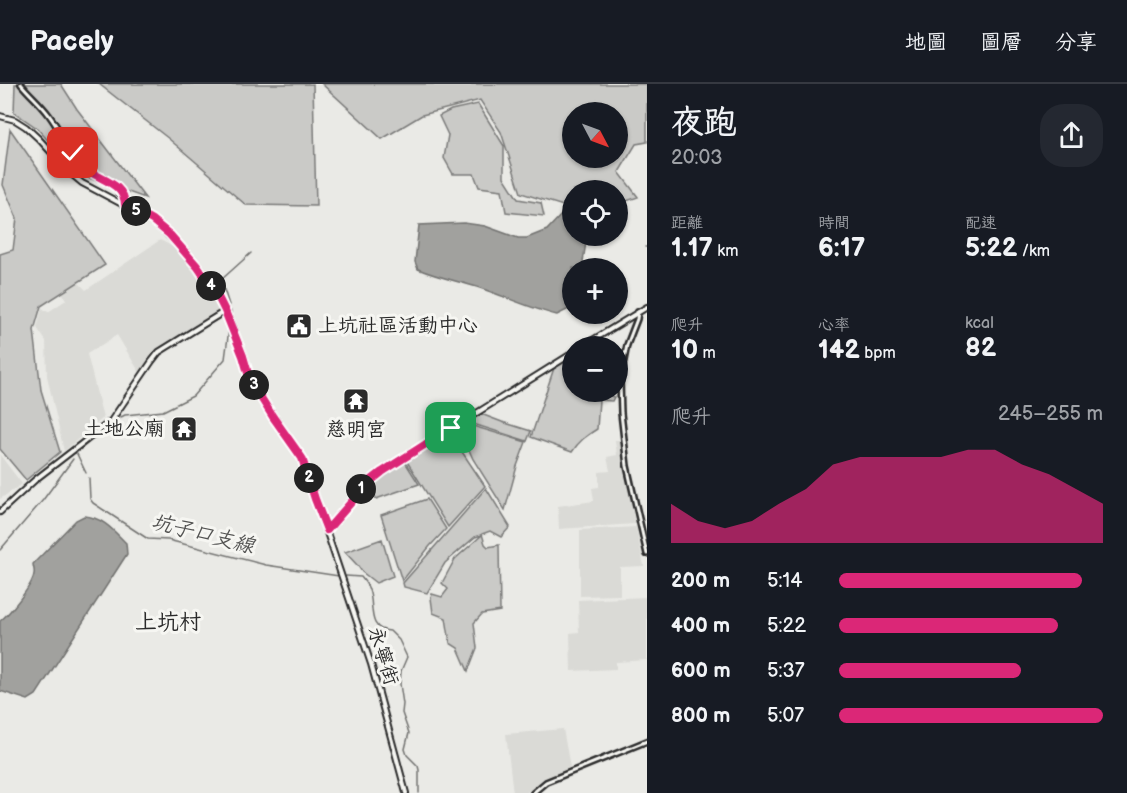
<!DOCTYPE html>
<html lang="zh-TW">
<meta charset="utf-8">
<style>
body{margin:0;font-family:"Balsamiq Sans","LXGW WenKai TC",sans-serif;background:#242831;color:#f1f3f6;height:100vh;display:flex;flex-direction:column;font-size:22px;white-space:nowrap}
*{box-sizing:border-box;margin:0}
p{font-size:20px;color:#9ea1a6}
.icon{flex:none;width:33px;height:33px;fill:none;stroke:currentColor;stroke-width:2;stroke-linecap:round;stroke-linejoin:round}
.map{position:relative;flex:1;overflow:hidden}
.drawer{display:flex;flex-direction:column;background:#171b24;width:480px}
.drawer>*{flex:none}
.needle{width:39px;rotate:131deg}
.fabs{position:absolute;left:562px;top:18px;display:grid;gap:12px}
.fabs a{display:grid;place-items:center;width:66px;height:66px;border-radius:50%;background:#171b24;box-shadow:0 2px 4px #0004;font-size:30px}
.pin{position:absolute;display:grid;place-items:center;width:51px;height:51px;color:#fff;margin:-26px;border-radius:12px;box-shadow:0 3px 9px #0006}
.km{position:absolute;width:30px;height:30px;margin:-15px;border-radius:50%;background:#222;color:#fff;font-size:16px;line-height:30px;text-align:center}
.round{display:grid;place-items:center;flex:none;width:63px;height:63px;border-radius:24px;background:#242831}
.head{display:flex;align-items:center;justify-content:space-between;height:102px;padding:0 24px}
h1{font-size:33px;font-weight:600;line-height:45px}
.metrics{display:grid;grid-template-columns:repeat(3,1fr);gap:9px;height:102px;padding:6px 24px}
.metrics div{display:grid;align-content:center}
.metrics b{font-size:26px;font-weight:600}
.metrics small{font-size:16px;font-weight:400}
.metrics p{font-size:16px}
.chart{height:168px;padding:12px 24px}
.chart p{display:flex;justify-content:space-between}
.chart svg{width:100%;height:108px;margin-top:6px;fill:#db2777;opacity:.7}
ul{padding:0 24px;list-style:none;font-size:20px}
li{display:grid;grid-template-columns:96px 72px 1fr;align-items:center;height:45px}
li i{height:15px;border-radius:8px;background:#db2777}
header{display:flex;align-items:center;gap:36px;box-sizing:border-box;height:84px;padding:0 30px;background:#171b24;border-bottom:2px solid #363941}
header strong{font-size:28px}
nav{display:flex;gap:33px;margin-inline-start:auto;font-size:21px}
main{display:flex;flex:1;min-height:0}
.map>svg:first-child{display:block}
.built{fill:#dadad6}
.green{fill:#cacac7;stroke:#7a7a79;stroke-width:1.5;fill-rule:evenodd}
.water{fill:#a1a19e;stroke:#727270;stroke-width:1.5}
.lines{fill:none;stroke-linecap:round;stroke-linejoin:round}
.stream{stroke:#727270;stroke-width:1.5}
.minor-casing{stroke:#2b2b2b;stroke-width:8}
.tertiary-casing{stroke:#2b2b2b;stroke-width:8}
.minor{stroke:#f6f6f2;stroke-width:3}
.tertiary{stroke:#f6f6f2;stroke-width:4}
.route-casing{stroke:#fff;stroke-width:12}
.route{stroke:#db2777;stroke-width:8}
.labels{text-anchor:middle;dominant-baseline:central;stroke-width:6;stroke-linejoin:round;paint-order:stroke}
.poi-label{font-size:20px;fill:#2b2b2b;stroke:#f6f6f2;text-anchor:start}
.street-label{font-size:20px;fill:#2b2b2b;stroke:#f6f6f2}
.water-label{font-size:21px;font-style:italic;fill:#545453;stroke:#f6f6f2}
.quarter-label{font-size:22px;fill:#2b2b2b;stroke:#f6f6f2}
</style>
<header>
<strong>Pacely</strong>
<nav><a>地圖</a><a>圖層</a><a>分享</a></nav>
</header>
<main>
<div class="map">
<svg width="647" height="709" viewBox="0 0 647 709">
<rect width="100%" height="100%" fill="#eaeae6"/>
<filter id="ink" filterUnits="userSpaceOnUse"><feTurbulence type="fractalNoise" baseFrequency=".0167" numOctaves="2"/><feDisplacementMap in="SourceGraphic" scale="12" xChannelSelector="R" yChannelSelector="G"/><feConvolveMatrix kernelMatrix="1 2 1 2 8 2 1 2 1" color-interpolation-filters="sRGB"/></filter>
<g filter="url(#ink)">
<!-- built -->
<path class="built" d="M 160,156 L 177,165 L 195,188 L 218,226 L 151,271 L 140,289 L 117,251 L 87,270 L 103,334 L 64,367 L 47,292 L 46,257 L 37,244 L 42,224 L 48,228 L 66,216 L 58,200 L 73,193 L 86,206 Z
M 615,356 L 622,356 L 626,388 L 635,440 L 559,445 L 558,422 L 594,417 L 592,404 L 599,403 L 599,388 L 610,387 L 607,373 L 617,371 Z
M 0,371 L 22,400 L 0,415 Z
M 636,443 L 644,482 L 620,483 L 620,511 L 580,512 L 580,446 Z
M 647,513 L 647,576 L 616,578 L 616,585 L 571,587 L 570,549 L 579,548 L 578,516 Z
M 563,645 L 570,683 L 544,696 L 526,709 L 513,709 L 506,650 Z"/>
<!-- green -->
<path class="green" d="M 15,0 L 61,0 L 77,25 L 145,114 L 78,90 L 37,44 L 14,28 Z
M 99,0 L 313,0 L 316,122 L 246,121 L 169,55 Z
M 322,0 L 647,0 L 647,58 L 636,60 L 619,88 L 638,113 L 618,120 L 618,106 L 573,106 L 573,125 L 521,109 L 501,48 L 480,16 L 422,31 L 382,55 ZM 618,28 L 618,74 L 573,74 L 573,28 Z
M 478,20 L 504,62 L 504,93 L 518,115 L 541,119 L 544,132 L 506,128 L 502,106 L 479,103 L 474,90 L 453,90 L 444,74 L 448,51 L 439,32 L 451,26 Z
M 10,45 L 105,181 L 41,222 L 34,246 L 41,306 L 60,368 L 26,396 L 0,365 L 0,170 L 13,166 L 17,134 L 3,101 Z
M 573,272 L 573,308 L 602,308 L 602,309 L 614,313 L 612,317 L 599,316 L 597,345 C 586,352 579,357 572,368 L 531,353 L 554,284 Z
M 481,330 L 502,338 L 531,347 L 527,357 L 467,338 Z
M 466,340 L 526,358 L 517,382 L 505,426 L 473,375 L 465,357 L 457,347 Z
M 450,350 L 485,402 L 448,443 L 406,376 Z
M 405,378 L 419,400 L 376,415 L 372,400 Z
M 486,404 L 510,443 L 501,453 L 490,447 L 482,450 L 485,460 L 488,463 L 499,461 L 500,527 L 482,530 L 474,539 L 477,564 L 468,587 L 458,564 L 450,559 L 446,534 L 433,529 L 431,514 L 432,510 L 442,513 L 448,505 L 442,499 L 455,475 L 482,451 L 475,453 L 445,479 L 427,509 L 404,503 L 403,499 Z
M 427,415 L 446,445 L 430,462 L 402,497 L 381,431 Z
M 382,455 L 393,492 L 376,499 L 362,488 L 358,482 L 345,468 Z"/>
<!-- water -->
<path class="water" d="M 562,130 L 573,134 L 573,152 L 587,152 L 582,184 L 573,184 L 573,220 L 571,224 L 557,231 C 529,224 504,212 477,203 C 457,197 437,193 418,185 L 415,178 L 419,141 L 464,139 L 485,142 L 518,154 L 527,154 L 547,146 Z
M 84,432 C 103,433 114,447 126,459 L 127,470 L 36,611 L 28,616 L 0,607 L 0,537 C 9,530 33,501 34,490 C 35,486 33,483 33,480 L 76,436 Z"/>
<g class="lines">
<!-- stream -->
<path class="stream" d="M 645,163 L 647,163
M 229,221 L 221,196 L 251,169
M 231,234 L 231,227
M 76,369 L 119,334 L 125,331 L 163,327 L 193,312 L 225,275 L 229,245
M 77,370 L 86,389
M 89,394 L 90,415 L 93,419 L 148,455 L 168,456 L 266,481 L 339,492
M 0,466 L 43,416 L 73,375
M 346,492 L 361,493 C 364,497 368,501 369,506 C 375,521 366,546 390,547 L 399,556 L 407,573 L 401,587 L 400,600 L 403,620 L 402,629 L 409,649 L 405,665 L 407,671 L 418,682 L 419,686 L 419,709"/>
<defs>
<path id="minor" d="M 21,0 C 30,11 41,20 49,31 C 61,47 69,68 83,82 C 96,96 126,97 125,121
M 638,228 L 637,235 L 627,261 L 620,297 L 621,329 L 627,382 L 647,470
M 533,709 L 546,698 L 647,657"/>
<path id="tertiary" d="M 0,32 L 15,36 L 26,43 L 39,55 L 70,89 L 82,99 L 152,136 L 184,166 L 216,209 L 225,227 L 244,272 L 250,296 L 274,333 L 302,374 L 371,580 L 406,709
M 583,262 L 647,223
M 0,428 L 36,395 L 111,337 L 152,277 L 159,268 L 225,227
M 328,445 L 362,404 L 382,388 L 573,269"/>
</defs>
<!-- minor casing -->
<use href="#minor" class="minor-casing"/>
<!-- tertiary casing -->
<use href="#tertiary" class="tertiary-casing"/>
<!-- minor -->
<use href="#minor" class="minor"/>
<!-- tertiary -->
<use href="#tertiary" class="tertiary"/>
</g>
</g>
<g class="lines" filter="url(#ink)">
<defs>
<path id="route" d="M 73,69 C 77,74 80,80 85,84 C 99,96 125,99 125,121 L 152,136 L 170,151 L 197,182 L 216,209 L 225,227 L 243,272 L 250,296 L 273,333 L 302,374 L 315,415 L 327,446 L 368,399 L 382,388 L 451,344"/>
</defs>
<!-- route casing -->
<use href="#route" class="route-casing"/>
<!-- route -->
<use href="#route" class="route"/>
</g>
<!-- icons -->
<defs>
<symbol id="civic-square" viewBox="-11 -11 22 22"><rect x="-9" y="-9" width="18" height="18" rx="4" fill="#2b2b2b" stroke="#f6f6f2"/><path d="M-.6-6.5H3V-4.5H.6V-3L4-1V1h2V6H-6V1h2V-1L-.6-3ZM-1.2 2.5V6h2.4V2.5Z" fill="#fff"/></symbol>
<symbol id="temple-square" viewBox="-11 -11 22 22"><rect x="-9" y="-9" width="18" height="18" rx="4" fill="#2b2b2b" stroke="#f6f6f2"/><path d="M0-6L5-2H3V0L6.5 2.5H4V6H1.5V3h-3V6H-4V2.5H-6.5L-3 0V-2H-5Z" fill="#fff"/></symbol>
</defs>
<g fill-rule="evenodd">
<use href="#civic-square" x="284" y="227" width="30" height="30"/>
<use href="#temple-square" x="341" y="302" width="30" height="30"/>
<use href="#temple-square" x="169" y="330" width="30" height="30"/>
</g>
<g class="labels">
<!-- poi labels -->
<g class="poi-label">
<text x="318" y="242">上坑社區活動中心</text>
<text x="164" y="345" text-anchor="end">土地公廟</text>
<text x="356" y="346" text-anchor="middle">慈明宮</text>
</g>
<!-- street labels -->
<g class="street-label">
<text transform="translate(383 572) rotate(73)">永寧街</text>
</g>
<!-- water labels -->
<g class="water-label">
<text transform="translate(203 450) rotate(14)">坑子口支線</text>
</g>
<!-- quarter labels -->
<g class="quarter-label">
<text x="168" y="538">上坑村</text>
</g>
</g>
</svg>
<div class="fabs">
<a><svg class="needle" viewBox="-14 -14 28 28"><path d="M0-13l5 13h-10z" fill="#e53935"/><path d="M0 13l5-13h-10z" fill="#9ea1a6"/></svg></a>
<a><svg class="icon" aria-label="locate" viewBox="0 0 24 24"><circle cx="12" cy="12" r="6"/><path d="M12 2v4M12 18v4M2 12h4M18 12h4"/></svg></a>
<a>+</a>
<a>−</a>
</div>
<div class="pin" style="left:451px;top:344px;background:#1e9e55"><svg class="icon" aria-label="arrive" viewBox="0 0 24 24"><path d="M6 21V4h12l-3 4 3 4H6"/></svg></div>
<div class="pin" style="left:73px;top:69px;background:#d93025"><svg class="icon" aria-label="check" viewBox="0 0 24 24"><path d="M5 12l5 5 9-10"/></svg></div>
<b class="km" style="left:361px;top:405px">1</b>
<b class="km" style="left:309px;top:394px">2</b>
<b class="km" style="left:254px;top:301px">3</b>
<b class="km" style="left:211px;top:202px">4</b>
<b class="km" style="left:136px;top:127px">5</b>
</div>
<section class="drawer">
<div class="head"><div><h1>夜跑</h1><p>20:03</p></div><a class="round"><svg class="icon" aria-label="share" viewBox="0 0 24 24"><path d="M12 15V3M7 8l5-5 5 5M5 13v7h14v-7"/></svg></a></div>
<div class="metrics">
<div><p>距離</p><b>1.17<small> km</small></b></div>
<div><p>時間</p><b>6:17</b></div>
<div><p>配速</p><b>5:22<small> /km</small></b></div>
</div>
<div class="metrics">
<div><p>爬升</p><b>10<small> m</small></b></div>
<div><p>心率</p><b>142<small> bpm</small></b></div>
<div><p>kcal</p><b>82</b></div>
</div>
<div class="chart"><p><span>爬升</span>245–255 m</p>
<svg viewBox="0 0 160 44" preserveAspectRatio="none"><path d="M0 44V28L10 35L20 38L30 35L40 28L50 22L60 12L70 9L80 9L90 9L100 9L110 6L120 6L130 12L140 16L150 22L160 28V44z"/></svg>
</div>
<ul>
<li><b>200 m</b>5:14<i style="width:92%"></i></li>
<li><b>400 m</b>5:22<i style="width:83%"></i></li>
<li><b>600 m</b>5:37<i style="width:69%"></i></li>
<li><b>800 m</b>5:07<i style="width:100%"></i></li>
</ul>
</section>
</main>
